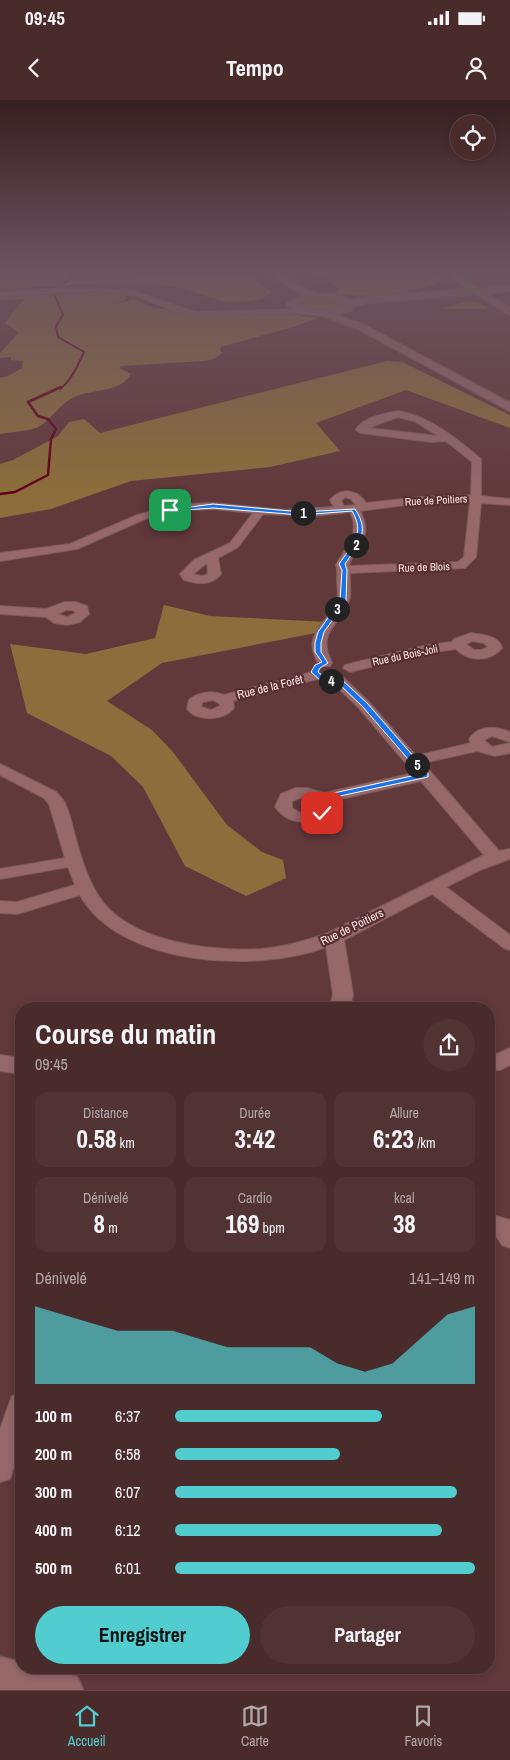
<!DOCTYPE html>
<html lang="fr">
<meta charset="utf-8">
<style>
body{margin:0;font-family:"Archivo Narrow",sans-serif;background:#513334;color:#f1f3f6;height:100vh;display:flex;flex-direction:column;font-size:19px;white-space:nowrap}
*{box-sizing:border-box;margin:0}
p{font-size:16px;color:#b2a7a9}
.icon{flex:none;width:28px;height:28px;fill:none;stroke:currentColor;stroke-width:2;stroke-linecap:round;stroke-linejoin:round}
.map{position:relative;flex:1;overflow:hidden}
.details{position:absolute;left:15px;top:902px;width:480px;height:672px;display:flex;flex-direction:column;background:#4a2b2c;border-radius:20px;box-shadow:0 2px 8px #0003,0 0 0 1px #614748}
.details>*{flex:none}
.tools{position:absolute;left:450px;top:15px;display:grid;gap:10px}
.tools a{display:grid;place-items:center;width:45px;height:45px;border-radius:50%;background:#4a2b2c;box-shadow:0 2px 8px #0003,0 0 0 1px #614748;font-size:25px}
.pin{position:absolute;display:grid;place-items:center;width:42px;height:42px;color:#fff;margin:-21px;border-radius:10px;box-shadow:0 2px 8px #0006}
.km{position:absolute;width:25px;height:25px;margin:-12px;border-radius:50%;background:#222;color:#fff;font-size:14px;line-height:25px;text-align:center}
.round{display:grid;place-items:center;flex:none;width:52px;height:52px;border-radius:26px;background:#513334}
.head{display:flex;align-items:center;justify-content:space-between;height:85px;padding:0 20px}
h1{font-size:28px;font-weight:700;line-height:38px}
.stats{display:grid;grid-template-columns:repeat(3,1fr);gap:8px;height:85px;padding:5px 20px}
.stats div{display:grid;align-content:center;border-radius:12px;background:#513334;text-align:center}
.stats b{font-size:25px;font-weight:700}
.stats small{font-size:14px;font-weight:400}
.stats p{font-size:14px}
.chart{height:140px;padding:10px 20px}
.chart p{display:flex;justify-content:space-between}
.chart svg{width:100%;height:90px;margin-top:5px;fill:#52cdcf;opacity:.7}
.cta{display:flex;gap:10px;margin-top:auto;padding:10px 20px}
.cta a{flex:1;height:58px;border-radius:30px;background:#52cdcf;color:#111;font-size:20px;font-weight:700;line-height:58px;text-align:center}
.cta a+a{background:#513334;color:#f1f3f6}
ul{padding:0 20px;list-style:none;font-size:16px}
li{display:grid;grid-template-columns:80px 60px 1fr;align-items:center;height:38px}
li i{height:12px;border-radius:6px;background:#52cdcf}
.status{display:flex;justify-content:space-between;align-items:center;height:35px;padding:0 25px;background:#4a2b2c;direction:ltr}
.status svg{height:14px;fill:currentColor}
header{display:flex;justify-content:space-between;align-items:center;height:65px;padding:0 20px;background:#4a2b2c;font-size:22px;font-weight:700}
.menu{display:flex;justify-content:space-around;align-items:center;height:70px;border-top:1px solid #614748;background:#4a2b2c;font-size:14px;color:#b2a7a9}
.menu a{display:grid;justify-items:center;gap:2px}
.menu .active{color:#52cdcf}
.map>svg:first-child{display:block}
.green{fill:#8c6d3b}
.lines{fill:none;stroke-linecap:round;stroke-linejoin:round}
.stream-far1{stroke:#620119;stroke-width:2}
.stream{stroke:#620119;stroke-width:2.5}
.minor-casing{stroke:#7d5a5c;stroke-width:2}
.tertiary-casing{stroke:#7d5a5c;stroke-width:3}
.motorway-casing{stroke:#7d5a5c;stroke-width:2}
.minor{fill:#96686a;fill-rule:evenodd}
.tertiary{fill:#96686a;fill-rule:evenodd}
.motorway{fill:#58943e;fill-rule:evenodd}
.route{fill:#1a73e8;stroke:#fff}
.labels{text-anchor:middle;dominant-baseline:central;stroke-width:4.5;stroke-linejoin:round;paint-order:stroke}
.far-street-label{font-size:11px;fill:#fee3e3;stroke:#572f31}
.street-label{font-size:12px;fill:#fee3e3;stroke:#572f31}
</style>
<div class="status"><b>09:45</b><svg viewBox="0 0 49 12"><path d="M0 12V9h3v3zM5 12V6h3v6zM10 12V3h3v9zM15 12V0h3v12zM26 1h20v11H26zM47 4h2v5h-2z"/></svg></div>
<header><svg class="icon" aria-label="back" viewBox="0 0 24 24"><path d="M15 5l-7 7 7 7"/></svg>Tempo<svg class="icon" aria-label="person" viewBox="0 0 24 24"><circle cx="12" cy="8" r="4"/><path d="M4 21q1-7 8-7t8 7"/></svg></header>
<div class="map">
<svg width="510" height="1590" viewBox="0 0 510 1590">
<rect width="100%" height="100%" fill="#62393b"/>
<!-- green -->
<path class="green" d="M 0,170 L 90,170 L 173,175 L 242,175 L 253,178 L 272,192 L 262,199 L 242,202 L 225,202 L 180,188 L 153,184 L 99,184 L 0,189 Z
M 298,170 L 434,170 L 443,179 C 430,192 351,200 334,193 L 338,190 C 327,175 316,173 298,170 Z
M 111,192 L 123,195 L 126,198 L 124,201 L 106,203 L 124,202 L 133,199 L 152,207 L 199,215 L 223,216 L 284,213 L 318,218 L 293,227 L 221,247 L 220,249 L 222,253 L 214,259 L 204,261 L 121,266 L 119,268 L 131,274 C 121,293 91,289 74,297 C 61,303 52,319 38,327 C 31,331 10,332 0,334 L 0,278 L 8,276 L 22,268 L 23,261 L 11,260 L 11,257 L 0,258 L 0,253 L 19,232 L 5,223 L 24,199 L 0,200 L 0,197 Z
M 321,199 L 335,200 L 343,206 C 333,214 310,212 299,205 L 307,200 Z
M 468,201 L 480,203 L 489,209 L 440,209 Z
M 387,261 L 402,262 L 510,315 L 510,328 L 406,290 L 316,323 L 340,351 L 270,367 L 131,381 L 51,409 L 0,418 L 0,364 L 13,360 L 58,336 L 69,322 L 84,319 L 100,333 Z
M 164,505 L 210,516 L 328,522 L 321,532 L 162,563 L 107,601 L 152,630 L 173,652 L 227,725 L 262,752 L 283,760 L 286,778 L 246,796 L 185,766 L 143,687 L 111,656 L 27,613 L 10,544 L 86,554 L 155,538 Z"/>
<g class="lines">
<!-- stream-far1 -->
<path class="stream-far1" d="M 64,183 L 84,170
M 55,196 L 63,215 L 56,226 L 58,237 L 84,252 C 78,265 71,281 60,289"/>
<!-- stream -->
<path class="stream" d="M 0,394 L 15,392 L 48,375 L 51,339 L 56,329 L 48,319 L 38,316 L 28,302 L 61,287"/>
<defs>
<path id="minor" d="M 81,187 L 130,190 L 196,212 L 303,209 L 307,211 L 303,213 L 196,216 L 176,212 L 136,196 L 98,191 L 0,196 L 0,192 Z
M 398,311 C 430,316 457,339 481,359 L 481,396 L 510,399 L 510,405 L 481,403 L 476,457 L 465,468 L 350,473 C 349,482 352,492 349,501 C 339,527 316,531 332,563 L 330,566 L 320,566 C 299,534 327,526 337,500 C 339,493 337,487 337,480 C 337,474 338,471 336,465 C 346,447 361,434 350,412 L 316,416 L 263,414 L 238,447 L 218,458 L 221,474 C 211,486 197,484 184,480 L 180,474 L 194,460 L 230,443 L 253,413 L 213,409 L 182,410 L 145,419 L 77,449 L 0,461 L 0,453 L 70,444 L 137,415 L 182,404 L 213,403 L 285,410 L 334,407 L 330,400 C 341,387 357,389 366,403 L 421,397 L 471,395 L 472,362 L 446,341 L 431,342 L 361,333 L 356,330 C 361,318 386,313 398,311 ZM 398,317 L 414,321 L 438,336 L 368,328 ZM 345,397 L 351,399 L 356,405 L 344,406 L 341,401 ZM 463,401 L 470,402 L 464,457 L 458,462 L 349,466 C 354,443 375,440 360,411 L 421,403 ZM 207,463 L 208,474 L 202,476 L 193,474 Z
M 65,502 L 75,502 L 87,506 L 89,514 L 80,522 L 67,525 L 54,523 L 46,517 L 0,514 L 0,506 L 46,509 ZM 66,510 L 73,510 L 76,513 L 67,517 L 58,514 Z
M 471,533 C 482,535 499,535 502,548 C 491,562 468,562 456,549 L 427,553 L 350,572 L 343,568 L 345,565 L 427,545 L 452,542 L 454,539 ZM 472,541 L 484,543 L 488,547 L 482,550 L 474,550 L 466,544 Z
M 316,571 L 323,575 L 321,578 L 233,601 L 234,608 C 224,621 197,622 187,609 L 189,600 C 198,592 212,590 224,595 ZM 213,600 L 220,604 L 220,606 L 211,610 L 201,607 L 203,602 Z
M 339,577 L 344,578 L 369,602 L 416,656 L 471,643 L 469,639 C 479,625 495,626 510,632 L 510,642 L 492,636 L 484,640 L 492,647 L 510,643 L 510,653 L 495,656 L 477,651 L 423,663 L 499,751 L 510,749 L 510,759 L 480,770 L 446,787 L 510,835 L 510,850 L 504,848 L 432,794 L 344,840 L 353,894 L 350,909 L 330,909 L 333,894 L 326,847 C 258,873 120,867 80,795 L 17,814 L 0,813 L 0,801 L 17,802 L 75,785 L 68,767 L 0,779 L 0,769 L 65,758 L 49,704 L 44,698 L 0,675 L 0,664 L 56,692 L 63,700 C 69,709 71,721 74,732 C 80,754 86,776 98,795 C 126,842 212,852 261,849 C 284,847 306,841 328,833 L 484,755 L 421,681 L 332,701 L 334,706 L 328,716 C 309,725 288,725 275,707 L 281,694 L 296,688 L 307,688 L 324,693 L 414,673 L 359,608 L 334,584 L 332,581 ZM 303,697 C 310,698 316,699 318,706 L 316,710 L 301,713 L 292,708 L 292,701 Z
M 510,948 L 510,965 L 500,970 L 489,970 L 489,956 L 495,955 Z
M 0,955 L 21,958 L 21,974 L 0,971 Z
M 489,1114 L 510,1120 L 510,1148 L 502,1145 L 496,1136 L 489,1134 Z
M 21,1293 L 21,1345 L 10,1379 L 0,1382 L 0,1329 L 12,1296 Z"/>
<path id="tertiary" d="M 268,170 L 277,170 L 297,185 L 316,193 L 337,195 L 351,201 L 365,197 L 470,189 L 474,186 L 478,188 L 510,185 L 510,191 L 486,193 L 510,208 L 510,215 L 475,194 L 365,203 L 354,206 L 352,210 L 336,215 L 364,225 L 510,303 L 510,311 L 358,229 L 323,216 L 298,213 L 292,210 L 287,204 L 289,202 L 304,195 L 285,184 ZM 322,199 L 335,201 L 345,206 C 331,211 309,214 297,204 L 306,200 Z
M 0,1557 L 21,1562 L 21,1569 C 42,1569 58,1569 77,1577 L 83,1590 L 0,1590 Z"/>
<path id="motorway" d="M 442,170 L 454,170 L 478,188 L 476,190 L 468,190 Z"/>
</defs>
<!-- minor casing -->
<use href="#minor" class="minor-casing"/>
<!-- tertiary casing -->
<use href="#tertiary" class="tertiary-casing"/>
<!-- motorway casing -->
<use href="#motorway" class="motorway-casing"/>
<!-- minor -->
<use href="#minor" class="minor"/>
<!-- tertiary -->
<use href="#tertiary" class="tertiary"/>
<!-- motorway -->
<use href="#motorway" class="motorway"/>
</g>
<!-- sky -->
<linearGradient id="sky" x2="0" y2="1"><stop stop-color="#361f20"/><stop offset="0.43" stop-color="#6b5460"/><stop offset="1" stop-color="#6b5460" stop-opacity="0"/></linearGradient>
<rect width="510" height="393" fill="url(#sky)"/>
<!-- route -->
<path class="route" d="M 213,404 L 301,412 L 355,409 C 371,433 358,444 345,464 L 347,470 L 346,501 L 324,532 L 321,543 L 321,552 L 328,563 L 320,568 L 318,572 L 325,578 L 341,579 L 367,603 L 428,673 L 428,677 L 326,699 L 330,706 L 324,715 L 319,715 L 318,713 L 322,706 L 320,696 L 421,674 L 362,606 L 337,582 L 321,581 L 311,572 L 315,565 L 322,562 L 315,552 L 315,543 L 318,532 L 340,501 L 342,470 L 339,464 C 351,446 366,434 352,411 L 301,415 L 213,408 L 170,411 L 168,410 Z"/>
<g class="labels">
<!-- far-street labels -->
<g class="far-street-label">
<text transform="translate(436 400) rotate(-3)">Rue de Poitiers</text>
<text transform="translate(424 467) rotate(-2)">Rue de Blois</text>
<text transform="translate(405 555) rotate(-12)">Rue du Bois-Joli</text>
</g>
<!-- street labels -->
<g class="street-label">
<text transform="translate(270 587) rotate(-14)">Rue de la Forêt</text>
<text transform="translate(352 827) rotate(-26)">Rue de Poitiers</text>
</g>
</g>
</svg>
<div class="tools">
<a><svg class="icon" aria-label="locate" viewBox="0 0 24 24"><circle cx="12" cy="12" r="6"/><path d="M12 2v4M12 18v4M2 12h4M18 12h4"/></svg></a>
</div>
<div class="pin" style="left:170px;top:410px;background:#1e9e55"><svg class="icon" aria-label="arrive" viewBox="0 0 24 24"><path d="M6 21V4h12l-3 4 3 4H6"/></svg></div>
<div class="pin" style="left:322px;top:713px;background:#d93025"><svg class="icon" aria-label="check" viewBox="0 0 24 24"><path d="M5 12l5 5 9-10"/></svg></div>
<b class="km" style="left:303px;top:413px">1</b>
<b class="km" style="left:356px;top:445px">2</b>
<b class="km" style="left:337px;top:509px">3</b>
<b class="km" style="left:331px;top:581px">4</b>
<b class="km" style="left:417px;top:665px">5</b>
<section class="details">
<div class="head"><div><h1>Course du matin</h1><p>09:45</p></div><a class="round"><svg class="icon" aria-label="share" viewBox="0 0 24 24"><path d="M12 15V3M7 8l5-5 5 5M5 13v7h14v-7"/></svg></a></div>
<div class="stats">
<div><p>Distance</p><b>0.58<small> km</small></b></div>
<div><p>Durée</p><b>3:42</b></div>
<div><p>Allure</p><b>6:23<small> /km</small></b></div>
</div>
<div class="stats">
<div><p>Dénivelé</p><b>8<small> m</small></b></div>
<div><p>Cardio</p><b>169<small> bpm</small></b></div>
<div><p>kcal</p><b>38</b></div>
</div>
<div class="chart"><p><span>Dénivelé</span>141–149 m</p>
<svg viewBox="0 0 160 44" preserveAspectRatio="none"><path d="M0 44V6L10 10L20 14L30 18L40 18L50 18L60 22L70 26L80 26L90 26L100 26L110 34L120 38L130 34L140 22L150 10L160 6V44z"/></svg>
</div>
<ul>
<li><b>100 m</b>6:37<i style="width:69%"></i></li>
<li><b>200 m</b>6:58<i style="width:55%"></i></li>
<li><b>300 m</b>6:07<i style="width:94%"></i></li>
<li><b>400 m</b>6:12<i style="width:89%"></i></li>
<li><b>500 m</b>6:01<i style="width:100%"></i></li>
</ul>
<div class="cta"><a>Enregistrer</a><a>Partager</a></div>
</section>
</div>
<nav class="menu">
<a class="active"><svg class="icon" aria-label="home" viewBox="0 0 24 24"><path d="M3 11l9-7 9 7M6 9v11h12V9"/></svg>Accueil</a>
<a><svg class="icon" aria-label="map" viewBox="0 0 24 24"><path d="M3 6l6-2 6 2 6-2v14l-6 2-6-2-6 2zM9 4v14M15 6v14"/></svg>Carte</a>
<a><svg class="icon" aria-label="saved" viewBox="0 0 24 24"><path d="M7 4h10v16l-5-4-5 4z"/></svg>Favoris</a>
</nav>
